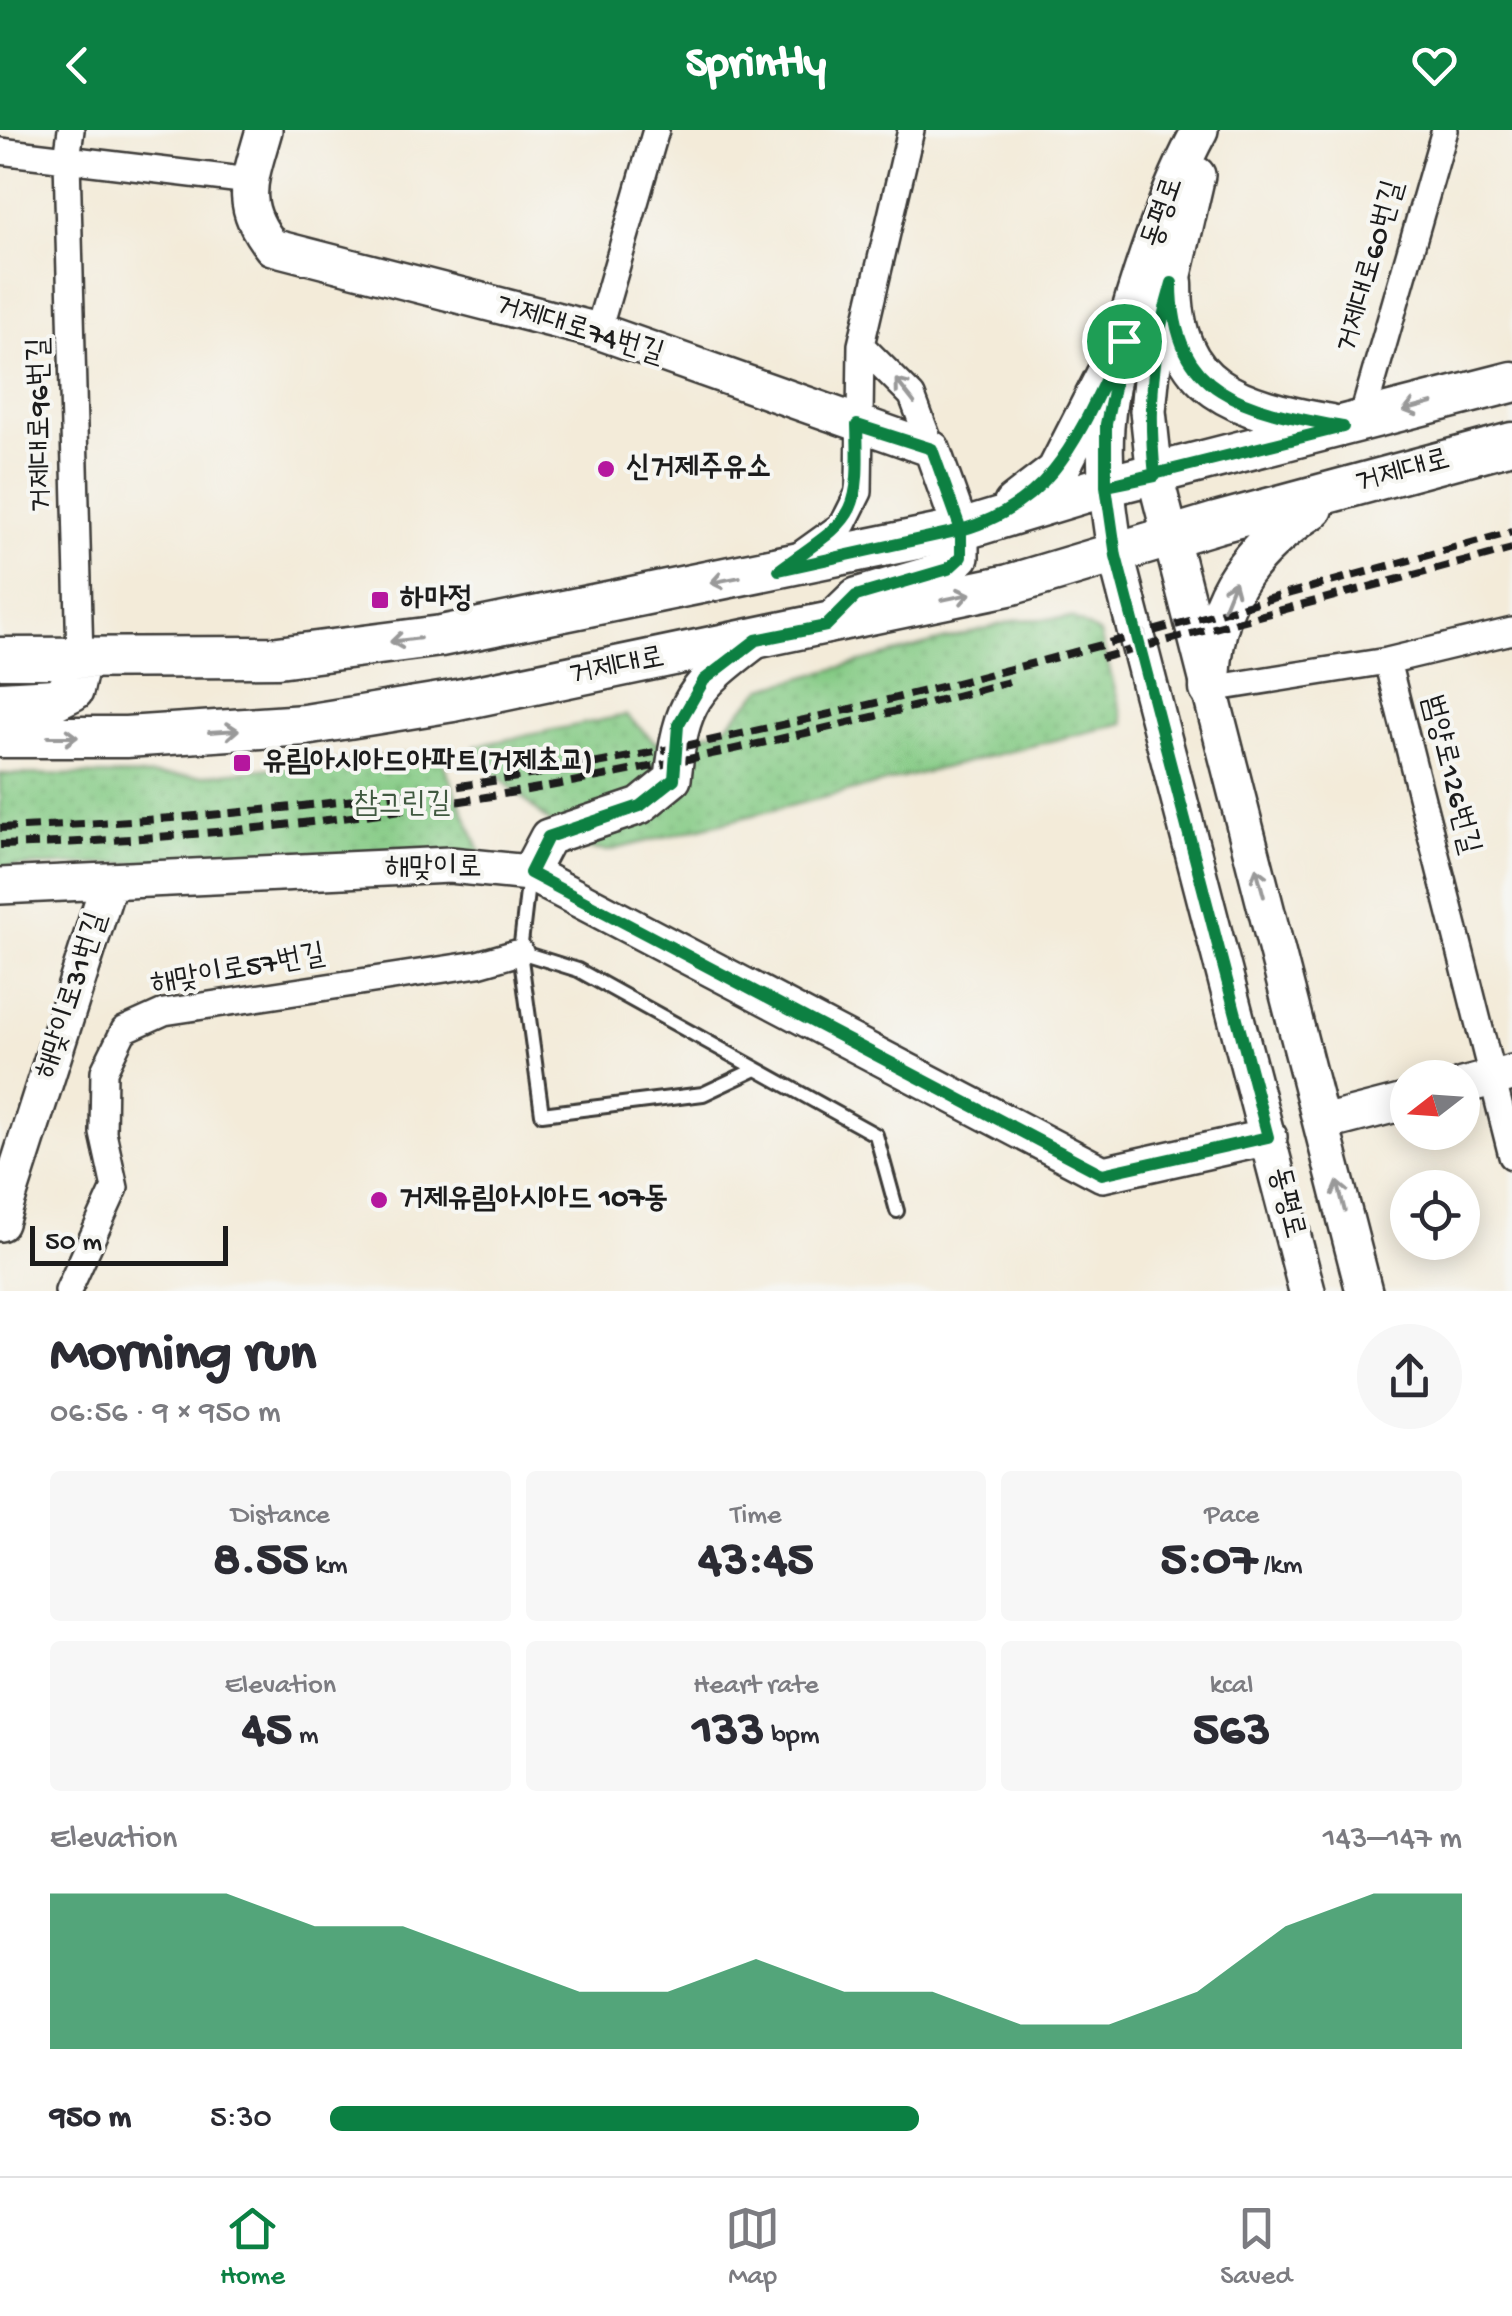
<!DOCTYPE html>
<meta charset="utf-8">
<style>
body{margin:0;font-family:"Gochi Hand","Poor Story",sans-serif;background:#f7f7f7;color:#2b2b33;height:100vh;display:flex;flex-direction:column;font-size:38px;white-space:nowrap}
*{box-sizing:border-box;margin:0}
p{font-size:32px;color:#7c7c81}
.icon{flex:none;width:55px;height:55px;fill:none;stroke:currentColor;stroke-width:2;stroke-linecap:round;stroke-linejoin:round}
.map{position:relative;height:1161px;overflow:hidden}
.drawer{display:flex;flex-direction:column;background:#fff;flex:1}
.drawer>*{flex:none}
.needle{width:65px;rotate:253deg}
.tools{position:absolute;left:1390px;top:930px;display:grid;gap:20px}
.tools a{display:grid;place-items:center;width:90px;height:90px;border-radius:50%;background:#fff;box-shadow:0 5px 25px #0003;font-size:50px}
.scale{position:absolute;left:30px;bottom:25px;width:198px;box-sizing:border-box;padding-left:10px;border:5px solid #1c1c1c;border-top:0;font-size:28px;line-height:35px;white-space:nowrap;color:#1c1c1c;-webkit-text-stroke:8px #f6f6f2;paint-order:stroke}
.pin{position:absolute;display:grid;place-items:center;width:85px;height:85px;color:#fff;margin:-42px;border:5px solid #fff;border-radius:50%;box-shadow:0 2px 10px #0007}
.round{display:grid;place-items:center;flex:none;width:105px;height:105px;border-radius:52px;background:#f7f7f7}
.headline{display:flex;align-items:center;justify-content:space-between;height:170px;padding:0 50px}
h1{font-size:55px;font-weight:700;line-height:75px}
.stats{display:grid;grid-template-columns:repeat(3,1fr);gap:15px;height:170px;padding:10px 50px}
.stats div{display:grid;align-content:center;border-radius:10px;background:#f7f7f7;text-align:center}
.stats b{font-size:50px;font-weight:700}
.stats small{font-size:28px;font-weight:400}
.stats p{font-size:28px}
.chart{height:280px;padding:20px 50px}
.chart p{display:flex;justify-content:space-between}
.chart svg{width:100%;height:180px;margin-top:10px;fill:#0b8043;opacity:.7}
ul{padding:0 50px;list-style:none;font-size:32px}
li{display:grid;grid-template-columns:160px 120px 1fr;align-items:center;height:75px}
li i{height:25px;border-radius:12px;background:#0b8043}
header{display:flex;justify-content:space-between;align-items:center;height:130px;padding:0 50px;background:#0b8043;color:#fff;font-size:45px;font-weight:700}
.menu{display:flex;justify-content:space-around;align-items:center;height:140px;border-top:2px solid #e1e1e2;background:#fff;font-size:28px;color:#7c7c81}
.menu a{display:grid;justify-items:center;gap:5px}
.menu .selected{color:#0b8043}
.map>svg:first-child{display:block}
.park{fill:url(#park-dots);stroke:#507350;stroke-width:2.5}
.lines{fill:none;stroke-linecap:round;stroke-linejoin:round}
.lane-casing{stroke:#3c3b38;stroke-width:18}
.street-casing{stroke:#3c3b38;stroke-width:30}
.secondary-casing{stroke:#3c3b38;stroke-width:40}
.primary-casing{stroke:#3c3b38;stroke-width:45}
.lane{stroke:#fff;stroke-width:12}
.street{stroke:#fff;stroke-width:25}
.secondary{stroke:#fff;stroke-width:35}
.primary{stroke:#fff;stroke-width:40}
.rail{stroke:#1c1c1c;stroke-width:8;stroke-dasharray:15 8;stroke-linecap:butt}
.oneway{stroke:#999}
.route-casing{stroke:#fff;stroke-width:20}
.route{stroke:#0b8043;stroke-width:12}
.poi-dot{fill:#b5179e;stroke:#f6f6f2;stroke-width:4}
.labels{text-anchor:middle;dominant-baseline:central;stroke-width:8;stroke-linejoin:round;paint-order:stroke}
.street-label{font-size:30px;fill:#1c1c1c;stroke:#f6f6f2}
.poi-label{font-size:30px;font-weight:bold;fill:#1c1c1c;stroke:#f6f6f2;text-anchor:start}
.park-label{font-size:30px;fill:#405940;stroke:#f6f6f2}
</style>
<header><svg class="icon" aria-label="back" viewBox="0 0 24 24"><path d="M15 5l-7 7 7 7"/></svg>Sprintly<svg class="icon" aria-label="heart" viewBox="0 0 24 24"><path d="M12 20l-8-8c-3-5 5-10 8-4 3-6 11-1 8 4z"/></svg></header>
<div class="map">
<svg width="1512" height="1161" viewBox="0 0 1512 1161">
<defs>
<pattern id="park-dots" width="8" height="8" patternUnits="userSpaceOnUse" patternTransform="scale(2.5)"><rect width="8" height="8" fill="#84ca84"/><path d="M2 2h.1M6 6h.1" fill="none" stroke="#71ad71" stroke-width="1.8" stroke-linecap="round"/></pattern>
</defs>
<rect width="100%" height="100%" fill="#f6f6f2"/>
<filter id="ink" filterUnits="userSpaceOnUse"><feTurbulence type="fractalNoise" baseFrequency=".01" numOctaves="2"/><feDisplacementMap in="SourceGraphic" scale="20" xChannelSelector="R" yChannelSelector="G"/><feConvolveMatrix kernelMatrix="1 2 1 2 8 2 1 2 1" color-interpolation-filters="sRGB"/></filter>
<filter id="wash" filterUnits="userSpaceOnUse"><feTurbulence type="fractalNoise" baseFrequency=".0048" numOctaves="4" result="noise"/><feDisplacementMap in="SourceGraphic" scale="40" xChannelSelector="R" yChannelSelector="G"/><feGaussianBlur stdDeviation="2.25" result="paint"/><feColorMatrix in="noise" values="0 0 0 0 0 0 0 0 0 0 0 0 0 0 0 0 0 1.4 0 .05"/><feComposite in="paint" operator="in"/></filter>
<g filter="url(#wash)">
<rect width="100%" height="100%" fill="#f3ebd9"/>
<!-- park -->
<path class="park" d="M 1072,488 L 1100,504 L 1124,593 L 608,721 L 579,718 L 477,628 L 475,616 L 626,585 L 656,613 L 722,600 L 763,558 L 1017,490 Z
M 438,621 L 481,723 L 0,737 L 0,644 L 196,646 Z"/>
</g>
<g filter="url(#ink)">
<g class="lines">
<defs>
<path id="lane" d="M 529,745 L 520,822 L 578,840 L 876,1005 L 897,1081
M 520,822 L 542,984 L 703,964 L 756,939"/>
<path id="street" d="M 71,0 L 67,29 L 80,528
M 0,21 L 250,51
M 598,201 L 656,0
M 861,215 L 912,266 L 932,319
M 1361,292 L 1445,0
M 797,427 L 843,394 L 859,362 L 861,215 L 911,0
M 1387,531 L 1512,1026
M 1210,559 L 1387,531 L 1512,501
M 68,1161 L 115,1058 L 103,1003 L 104,941 L 124,900 L 164,882 L 478,834 L 520,822"/>
<path id="secondary" d="M 264,0 C 250,50 237,74 272,117 L 598,201 L 932,319 L 961,400 L 961,427 L 948,439 L 856,466 L 825,496
M 1200,0 C 1161,72 1112,216 1106,297 C 1103,341 1109,383 1116,426 L 1307,1161
M 1197,45 L 1152,240 L 1148,281 L 1155,346 L 1364,1161
M 529,743 L 548,707 L 640,676 L 673,649 C 681,570 694,557 756,510
M 0,756 L 450,735 L 529,743 L 1103,1044 L 1269,1007
M 1462,956 L 1512,943
M 1323,993 L 1408,971
M 0,1093 L 109,752"/>
<path id="primary" d="M 1172,153 C 1172,261 1238,278 1330,295
M 1014,375 L 1057,342 L 1124,211
M 0,528 L 278,527 L 441,506 L 961,400 L 1106,356 L 1512,252
M 1210,559 C 1210,475 1243,423 1313,378
M 0,572 L 55,569 L 73,560 L 80,528
M 0,607 L 126,607 L 305,595 L 453,571 L 1009,455 L 1216,393 L 1512,313"/>
</defs>
<!-- lane casing -->
<use href="#lane" class="lane-casing"/>
<!-- street casing -->
<use href="#street" class="street-casing"/>
<!-- secondary casing -->
<use href="#secondary" class="secondary-casing"/>
<!-- primary casing -->
<use href="#primary" class="primary-casing"/>
<!-- lane -->
<use href="#lane" class="lane"/>
<!-- street -->
<use href="#street" class="street"/>
<!-- secondary -->
<use href="#secondary" class="secondary"/>
<!-- primary -->
<use href="#primary" class="primary"/>
<!-- rail -->
<path class="rail" d="M 1101,528 L 1512,419
M 0,698 C 173,691 346,675 517,647 C 854,592 1183,491 1512,402
M 0,715 C 342,706 679,640 1009,552"/>
</g>
<!-- one-way arrows -->
<defs><path id="oneway-shaft" d="M-6 0H5M1.5-3L5.5 0L1.5 3" fill="none" stroke-width="1.6" stroke-linecap="round" stroke-linejoin="round" transform="scale(2.5)"/></defs>
<g class="oneway">
<use href="#oneway-shaft" transform="translate(905 261) rotate(-128)"/>
<use href="#oneway-shaft" transform="translate(1418 277) rotate(165)"/>
<use href="#oneway-shaft" transform="translate(725 450) rotate(169)"/>
<use href="#oneway-shaft" transform="translate(1229 465) rotate(-68)"/>
<use href="#oneway-shaft" transform="translate(956 467) rotate(-12)"/>
<use href="#oneway-shaft" transform="translate(405 510) rotate(173)"/>
<use href="#oneway-shaft" transform="translate(224 601) rotate(-4)"/>
<use href="#oneway-shaft" transform="translate(63 607)"/>
<use href="#oneway-shaft" transform="translate(1260 752) rotate(-105)"/>
<use href="#oneway-shaft" transform="translate(1341 1066) rotate(-104)"/>
</g>
</g>
<g class="lines" filter="url(#ink)">
<defs>
<path id="route" d="M 1124,211 C 1082,295 1060,372 961,400 L 932,319 L 857,295 C 860,391 855,385 779,440 L 961,400 L 961,427 L 948,439 L 856,466 L 826,496 L 756,510 L 704,550 L 678,595 L 674,649 L 640,676 L 548,707 L 530,743 L 1102,1044 L 1268,1007 L 1116,426 L 1106,356 L 1343,297 C 1249,280 1172,268 1172,153 C 1152,219 1148,277 1155,346 L 1106,356 L 1106,294 L 1124,211"/>
</defs>
<!-- route casing -->
<use href="#route" class="route-casing"/>
<!-- route -->
<use href="#route" class="route"/>
</g>
<!-- markers -->
<g class="poi-dot">
<circle cx="606" cy="339" r="10"/>
<rect x="370" y="460" width="20" height="20" rx="5"/>
<rect x="232" y="623" width="20" height="20" rx="5"/>
<circle cx="379" cy="1070" r="10"/>
</g>
<g class="labels">
<!-- street labels -->
<g class="street-label">
<text transform="translate(1164 83) rotate(-71)">동평로</text>
<text transform="translate(1372 137) rotate(-74)">거제대로60번길</text>
<text transform="translate(579 201) rotate(17)">거제대로74번길</text>
<text transform="translate(42 295) rotate(-91)">거제대로96번길</text>
<text transform="translate(1403 343) rotate(-15)">거제대로</text>
<text transform="translate(617 538) rotate(-11)">거제대로</text>
<text transform="translate(1449 645) rotate(76)">범양로126번길</text>
<text x="433" y="739">해맞이로</text>
<text transform="translate(238 841) rotate(-10)">해맞이로57번길</text>
<text transform="translate(73 866) rotate(-72)">해맞이로31번길</text>
<text transform="translate(1285 1073) rotate(76)">동평로</text>
</g>
<!-- poi labels -->
<g class="poi-label">
<text x="626" y="339">신거제주유소</text>
<text x="400" y="470">하마정</text>
<text x="262" y="633">유림아시아드아파트(거제초교)</text>
<text x="399" y="1070">거제유림아시아드 107동</text>
</g>
<!-- park labels -->
<g class="park-label">
<text x="402" y="675">참그린길</text>
</g>
</g>
</svg>
<div class="tools">
<a><svg class="needle" viewBox="-14 -14 28 28"><path d="M0-13l5 13h-10z" fill="#e53935"/><path d="M0 13l5-13h-10z" fill="#7c7c81"/></svg></a>
<a><svg class="icon" aria-label="locate" viewBox="0 0 24 24"><circle cx="12" cy="12" r="6"/><path d="M12 2v4M12 18v4M2 12h4M18 12h4"/></svg></a>
</div>
<div class="scale">50 m</div>
<div class="pin" style="left:1124px;top:211px;background:#1e9e55"><svg class="icon" aria-label="arrive" viewBox="0 0 24 24"><path d="M6 21V4h12l-3 4 3 4H6"/></svg></div>
</div>
<section class="drawer">
<div class="headline"><div><h1>Morning run</h1><p>06:56 · 9 × 950 m</p></div><a class="round"><svg class="icon" aria-label="share" viewBox="0 0 24 24"><path d="M12 15V3M7 8l5-5 5 5M5 13v7h14v-7"/></svg></a></div>
<div class="stats">
<div><p>Distance</p><b>8.55<small> km</small></b></div>
<div><p>Time</p><b>43:45</b></div>
<div><p>Pace</p><b>5:07<small> /km</small></b></div>
</div>
<div class="stats">
<div><p>Elevation</p><b>45<small> m</small></b></div>
<div><p>Heart rate</p><b>133<small> bpm</small></b></div>
<div><p>kcal</p><b>563</b></div>
</div>
<div class="chart"><p><span>Elevation</span>143–147 m</p>
<svg viewBox="0 0 160 44" preserveAspectRatio="none"><path d="M0 44V6L10 6L20 6L30 14L40 14L50 22L60 30L70 30L80 22L90 30L100 30L110 38L120 38L130 30L140 14L150 6L160 6V44z"/></svg>
</div>
<ul>
<li><b>950 m</b>5:30<i style="width:52%"></i></li>
</ul>
</section>
<nav class="menu">
<a class="selected"><svg class="icon" aria-label="home" viewBox="0 0 24 24"><path d="M3 11l9-7 9 7M6 9v11h12V9"/></svg>Home</a>
<a><svg class="icon" aria-label="map" viewBox="0 0 24 24"><path d="M3 6l6-2 6 2 6-2v14l-6 2-6-2-6 2zM9 4v14M15 6v14"/></svg>Map</a>
<a><svg class="icon" aria-label="saved" viewBox="0 0 24 24"><path d="M7 4h10v16l-5-4-5 4z"/></svg>Saved</a>
</nav>
